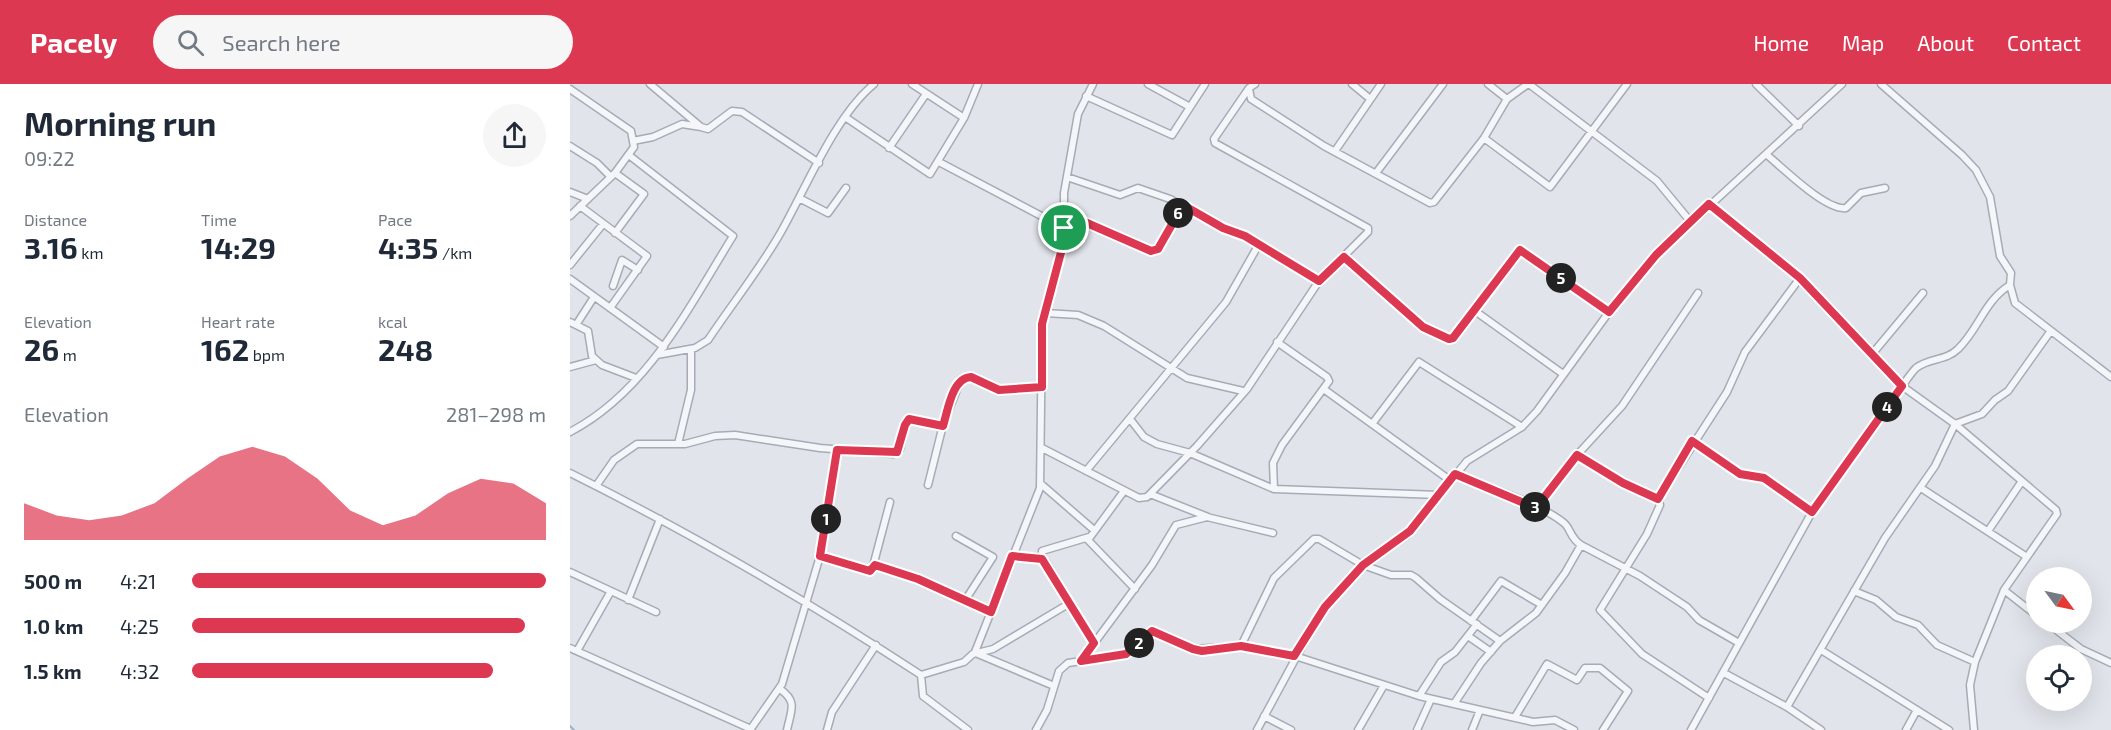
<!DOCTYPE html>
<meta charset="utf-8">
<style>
body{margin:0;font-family:"Exo 2",sans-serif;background:#f6f6f7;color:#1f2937;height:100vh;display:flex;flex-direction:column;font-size:22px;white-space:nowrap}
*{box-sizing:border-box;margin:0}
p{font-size:20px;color:#747a83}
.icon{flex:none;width:33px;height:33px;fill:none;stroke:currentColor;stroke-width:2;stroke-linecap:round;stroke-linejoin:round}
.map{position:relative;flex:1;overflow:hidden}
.panel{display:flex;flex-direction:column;background:#fff;width:570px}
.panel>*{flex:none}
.needle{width:39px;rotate:123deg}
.controls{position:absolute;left:1456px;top:483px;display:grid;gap:12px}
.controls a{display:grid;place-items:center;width:66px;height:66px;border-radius:50%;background:#fff;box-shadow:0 6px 24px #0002;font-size:30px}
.pin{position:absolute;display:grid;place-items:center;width:51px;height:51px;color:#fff;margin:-26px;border:3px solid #fff;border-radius:50%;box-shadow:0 2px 6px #0007}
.km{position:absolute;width:30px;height:30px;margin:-15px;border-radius:50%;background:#222;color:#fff;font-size:16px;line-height:30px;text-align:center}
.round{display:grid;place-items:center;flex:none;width:63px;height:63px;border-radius:32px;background:#f6f6f7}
.head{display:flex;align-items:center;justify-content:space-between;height:102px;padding:0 24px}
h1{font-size:33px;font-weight:700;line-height:45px}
.figures{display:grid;grid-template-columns:repeat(3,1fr);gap:9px;height:102px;padding:6px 24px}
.figures div{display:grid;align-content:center}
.figures b{font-size:30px;font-weight:700}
.figures small{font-size:16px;font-weight:400}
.figures p{font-size:16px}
.chart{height:168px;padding:12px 24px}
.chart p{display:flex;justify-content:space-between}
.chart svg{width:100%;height:108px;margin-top:6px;fill:#dd3852;opacity:.7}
ul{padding:0 24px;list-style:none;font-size:20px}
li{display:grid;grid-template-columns:96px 72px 1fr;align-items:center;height:45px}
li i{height:15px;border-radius:8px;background:#dd3852}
header{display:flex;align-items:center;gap:36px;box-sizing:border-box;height:84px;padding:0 30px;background:#dd3852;color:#fff}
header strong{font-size:28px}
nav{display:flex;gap:33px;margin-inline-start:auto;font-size:21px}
.search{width:420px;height:54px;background:#f6f6f7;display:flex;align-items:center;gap:15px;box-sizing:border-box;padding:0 21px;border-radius:33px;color:#747a83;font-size:22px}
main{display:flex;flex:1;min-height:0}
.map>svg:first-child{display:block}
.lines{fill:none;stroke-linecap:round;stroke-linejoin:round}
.stream{stroke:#98b3cf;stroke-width:2}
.street-casing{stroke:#a5acb6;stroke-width:9}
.street{stroke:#f4f6f9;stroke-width:6}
.route-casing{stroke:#fff;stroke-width:12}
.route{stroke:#dd3852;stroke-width:8}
</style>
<header>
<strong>Pacely</strong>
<div class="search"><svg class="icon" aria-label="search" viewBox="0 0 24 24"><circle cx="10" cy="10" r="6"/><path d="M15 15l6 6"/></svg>Search here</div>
<nav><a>Home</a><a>Map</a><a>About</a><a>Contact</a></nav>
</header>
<main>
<section class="panel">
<div class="head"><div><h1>Morning run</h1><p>09:22</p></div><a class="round"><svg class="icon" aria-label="share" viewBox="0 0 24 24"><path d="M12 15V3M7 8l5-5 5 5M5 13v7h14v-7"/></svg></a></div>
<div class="figures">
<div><p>Distance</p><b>3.16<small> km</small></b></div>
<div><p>Time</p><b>14:29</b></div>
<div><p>Pace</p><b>4:35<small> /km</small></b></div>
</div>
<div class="figures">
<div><p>Elevation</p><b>26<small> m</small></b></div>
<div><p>Heart rate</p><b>162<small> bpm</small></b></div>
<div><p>kcal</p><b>248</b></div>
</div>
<div class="chart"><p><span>Elevation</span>281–298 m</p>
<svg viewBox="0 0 160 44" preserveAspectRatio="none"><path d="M0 44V29L10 34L20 36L30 34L40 29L50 19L60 10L70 6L80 10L90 19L100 32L110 38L120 34L130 25L140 19L150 21L160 29V44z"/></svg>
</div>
<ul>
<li><b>500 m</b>4:21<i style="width:100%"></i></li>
<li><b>1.0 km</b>4:25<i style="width:94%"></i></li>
<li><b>1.5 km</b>4:32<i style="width:85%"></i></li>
</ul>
</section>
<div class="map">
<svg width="1541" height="646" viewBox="0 0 1541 646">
<rect width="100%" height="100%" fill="#e1e5eb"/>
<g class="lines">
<!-- stream -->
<path class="stream" d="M 0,642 L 4,646"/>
<defs>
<path id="street" d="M 80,0 L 131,43 L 138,45 L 162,27 L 172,28 L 249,79
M 342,0 L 394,34
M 578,0 L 620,23
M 782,0 L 799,14
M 918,0 L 937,15
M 959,0 L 1087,97 L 1120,137
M 1186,0 L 1229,42
M 1311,0 L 1392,71 L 1406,86 L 1420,113 L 1430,172 L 1441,189 L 1440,201 L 1445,219 L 1541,293
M 0,5 L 61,47 L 64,63 L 45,89 L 0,132
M 679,5 L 681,15 L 754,62 L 860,119 L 864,118 L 914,54 L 937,15 L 958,0
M 516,12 L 602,51 L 635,0
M 275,33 L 360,90 L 394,34 L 408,0
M 914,54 L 980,103 L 1057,0
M 63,57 L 83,53 L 112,40 L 131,43
M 0,62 L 27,79 L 41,93
M 319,64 L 356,10
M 765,67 L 811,0
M 1197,71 C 1213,84 1256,127 1276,124 L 1291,109 L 1315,104
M 369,78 L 494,144
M 806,89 L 873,0
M 497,93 L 550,111 L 568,104 L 600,115 L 653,144 L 675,152 L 749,197
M 0,108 L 18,115
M 229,114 L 258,129 L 276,104
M 1139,120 L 1230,194 L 1332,302 L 1385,340 L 1486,426 L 1487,430 L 1434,506 L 1405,578 L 1400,601 L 1404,646
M 10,122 L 77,172 L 40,224
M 494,129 L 581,167 L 588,165 L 613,121
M 45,149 L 74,110 L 45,89
M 774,173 L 853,243 L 879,255 L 883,254 L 950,166 L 1039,228
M 0,181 L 33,140
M 0,195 L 94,263
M 43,202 L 52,176 L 68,186
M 905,227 L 993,290
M 475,229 L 508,231 L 534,242 L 617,294 L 673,307
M 0,238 L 18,247 L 22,272 L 32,281 L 66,294
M 6,241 L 24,213
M 1303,269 L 1353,209
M 87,271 L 125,264 L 138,256 C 162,220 190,185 211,148 C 236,104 265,32 304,0
M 0,283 L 26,276
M 755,306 L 881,397
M 560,335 L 574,353 L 587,360 L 620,369 L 704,405 L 869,411
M 802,340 L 849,278 L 952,343
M 0,348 C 77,308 119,223 163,152 L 60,72
M 1122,358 L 1170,390 L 1194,394 L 1242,428
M 108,360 L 121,306 L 121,265
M 472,364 L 569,414 L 577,413 L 627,362 L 677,305 L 749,197 L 798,148 L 798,144 L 645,59 L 644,55 L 679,4 L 685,0
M 1007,371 L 1053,399 L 1088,415
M 516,387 L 656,218 L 689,160
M 0,389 C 123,450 236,516 351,591
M 885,390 C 915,403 970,419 994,439 C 1001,445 1000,454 1011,461 L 1070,492 L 1117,523 L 1129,536 L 1169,559
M 471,400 L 524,446
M 358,401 L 373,341 L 391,295 L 401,293 L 432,307 L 472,303
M 26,402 L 44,376 L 67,360 L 115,360 L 145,352 L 165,351 L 250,364 L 323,370 L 330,365 L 335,341 L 339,335 L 373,341
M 1351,404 L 1457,473
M 704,405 L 703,379 L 712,361 L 759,297 L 757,293 L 707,258
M 554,407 L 518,456 L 565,505
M 580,410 L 638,433
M 966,424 L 1007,371 L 1052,322 L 1128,209
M 1418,447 L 1452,397
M 386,452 L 423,473 L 396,515
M 250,472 L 302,486 L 320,418
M 442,472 L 468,473 L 476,478 L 524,559
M 472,475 L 472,467 L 519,453
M 305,481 L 348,495 L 421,528
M 0,488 L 86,528
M 1434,506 L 1467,532
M 1284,507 L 1306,516 L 1326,533 L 1348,541 L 1367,561 L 1405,578
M 58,516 L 90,435
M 901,537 L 931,497 L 972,521
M 1476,538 L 1511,565 L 1541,579
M 898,552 L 921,568
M 671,562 L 704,494 L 744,455 L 749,455 L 793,481 L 821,491 L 841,491 L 846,494 L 870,515 L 930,557
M 0,564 L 181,645
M 1251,566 L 1379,646
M 7,567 L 41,507
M 403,570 L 423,565 L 500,519
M 408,570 L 484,602
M 511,577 L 582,481 L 606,441 L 637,433 L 703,449
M 1154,589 L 1217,623 L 1251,646
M 351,591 L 394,578 L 405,568 L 470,404 L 472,240 L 494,157 L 494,109 L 508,30 L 523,0
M 351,591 L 353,612 L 398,646
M 210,605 C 228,618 221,626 217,646
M 849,612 L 871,578 L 885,568 L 907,540
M 1139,614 L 1072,570 L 1030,526 L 1077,450 L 1090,421 L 1088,415 L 1157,308 L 1175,268 L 1230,194
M 884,620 L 911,579 L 930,557 L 966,529 L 995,489 L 1011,461
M 1217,623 L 1315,454 L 1365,382 L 1385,340 L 1412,330 L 1425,316 L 1438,307 L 1480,248
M 694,632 L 721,646
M 945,633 L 977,580 L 1007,596 L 1015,584 L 1030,584 L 1058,607 L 1033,646
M 180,646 L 212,600 L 250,472 L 267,366
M 257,646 L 262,628 L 306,561
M 466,646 L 477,626 L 489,587 L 498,579 L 557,570 L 582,547 L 623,565 L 671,562 L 725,572 L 849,612 L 963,638 L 985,636 L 1004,646
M 687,646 L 750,529 L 793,481 L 837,451 L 897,377 L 952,343 L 967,327 L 1039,228 L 1086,171 L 1272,0
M 788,646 L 813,603
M 847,646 L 861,615
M 902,646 L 910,626
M 1121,646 L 1242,428 L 1332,302 C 1336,297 1341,289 1346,284 C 1359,274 1376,277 1388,265 C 1409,245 1414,217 1440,201
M 1336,646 L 1347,626"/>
</defs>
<!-- street casing -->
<use href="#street" class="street-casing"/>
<!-- street -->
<use href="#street" class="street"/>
</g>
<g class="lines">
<defs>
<path id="route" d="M 1139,120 L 1230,194 L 1332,302 L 1242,428 L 1194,394 L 1170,390 L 1122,357 L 1088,415 L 1053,399 L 1007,371 L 966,424 L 885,390 L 840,447 L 793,481 L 755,523 L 724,572 L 671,562 L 632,567 L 623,565 L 582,547 L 556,570 L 511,577 L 524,559 L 472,475 L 442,472 L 421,528 L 348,495 L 305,481 L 300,487 L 250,472 L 267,366 L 327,368 L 335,341 L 339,335 L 373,342 C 378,326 382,294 401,293 L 429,306 L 472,303 L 472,240 L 494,157 L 494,129 L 581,167 L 588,165 L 613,121 L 653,144 L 675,152 L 749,197 L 774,173 L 853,243 L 879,255 L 883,254 L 950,166 L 1039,228 L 1086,171 Z"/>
</defs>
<!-- route casing -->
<use href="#route" class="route-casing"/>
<!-- route -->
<use href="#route" class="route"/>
</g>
</svg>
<div class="controls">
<a><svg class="needle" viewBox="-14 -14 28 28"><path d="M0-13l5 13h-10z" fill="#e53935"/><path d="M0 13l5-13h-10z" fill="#747a83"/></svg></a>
<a><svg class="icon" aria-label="locate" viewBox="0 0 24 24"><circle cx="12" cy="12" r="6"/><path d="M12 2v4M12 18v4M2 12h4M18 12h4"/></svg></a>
</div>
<div class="pin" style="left:494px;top:144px;background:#1e9e55"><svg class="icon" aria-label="arrive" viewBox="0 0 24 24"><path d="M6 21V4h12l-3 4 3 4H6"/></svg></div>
<b class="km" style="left:256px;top:435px">1</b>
<b class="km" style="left:569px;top:559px">2</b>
<b class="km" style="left:965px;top:423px">3</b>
<b class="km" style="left:1317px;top:323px">4</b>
<b class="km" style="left:991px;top:194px">5</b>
<b class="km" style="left:608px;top:129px">6</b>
</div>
</main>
